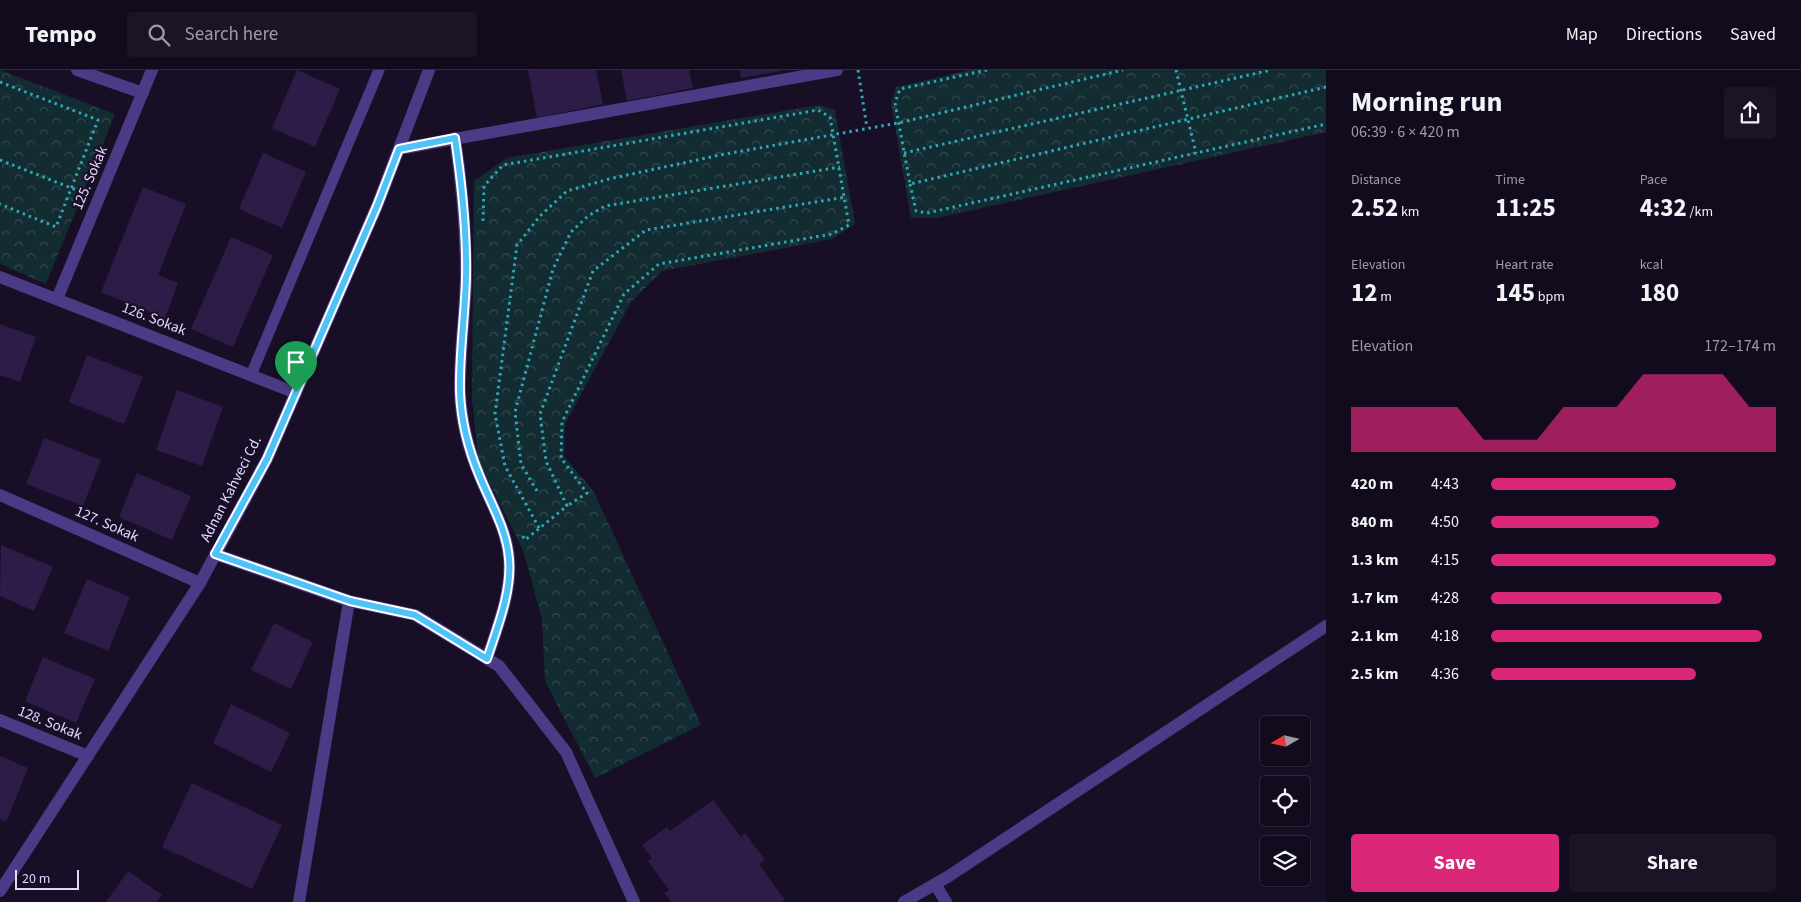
<!DOCTYPE html>
<meta charset="utf-8">
<style>
body{margin:0;font-family:"Source Sans 3",sans-serif;background:#1b1426;color:#f1f3f6;height:100vh;display:flex;flex-direction:column;font-size:19px;white-space:nowrap}
*{box-sizing:border-box;margin:0}
p{font-size:16px;color:#9c9ba4}
.icon{flex:none;width:28px;height:28px;fill:none;stroke:currentColor;stroke-width:2;stroke-linecap:round;stroke-linejoin:round}
.map{position:relative;flex:1;overflow:hidden}
.side{display:flex;flex-direction:column;background:#120b1d;width:475px}
.side>*{flex:none}
.needle{width:32px;rotate:261deg}
.tools{position:absolute;left:1260px;top:646px;display:grid;gap:10px}
.tools a{display:grid;place-items:center;width:50px;height:50px;border-radius:5px;background:#120b1d;box-shadow:0 1px 4px #0004,0 0 0 1px #312b3b;font-size:25px}
.scale{position:absolute;left:15px;bottom:12px;width:64px;box-sizing:border-box;padding-left:5px;border:2px solid #e2d5ff;border-top:0;font-size:14px;line-height:18px;white-space:nowrap;color:#e2d5ff;-webkit-text-stroke:4px #180f27;paint-order:stroke}
.pin{position:absolute;display:grid;place-items:center;width:42px;height:42px;color:#fff;margin:-51px -21px;border-radius:50% 50% 50% 0;rotate:-45deg;box-shadow:0 0 5px #0007}
.pin .icon{rotate:45deg}
.round{display:grid;place-items:center;flex:none;width:52px;height:52px;border-radius:5px;background:#1b1426}
.summary{display:flex;align-items:center;justify-content:space-between;height:85px;padding:0 25px}
h1{font-size:28px;font-weight:700;line-height:38px}
.metrics{display:grid;grid-template-columns:repeat(3,1fr);gap:8px;height:85px;padding:5px 25px}
.metrics div{display:grid;align-content:center}
.metrics b{font-size:25px;font-weight:700}
.metrics small{font-size:14px;font-weight:400}
.metrics p{font-size:14px}
.chart{height:140px;padding:10px 25px}
.chart p{display:flex;justify-content:space-between}
.chart svg{width:100%;height:90px;margin-top:5px;fill:#db2777;opacity:.7}
.cta{display:flex;gap:10px;margin-top:auto;padding:10px 25px}
.cta a{flex:1;height:58px;border-radius:5px;background:#db2777;color:#fff;font-size:20px;font-weight:700;line-height:58px;text-align:center}
.cta a+a{background:#1b1426;color:#f1f3f6}
ul{padding:0 25px;list-style:none;font-size:16px}
li{display:grid;grid-template-columns:80px 60px 1fr;align-items:center;height:38px}
li i{height:12px;border-radius:6px;background:#db2777}
header{display:flex;align-items:center;gap:30px;box-sizing:border-box;height:70px;padding:0 25px;background:#120b1d;border-bottom:1px solid #312b3b}
header strong{font-size:24px}
nav{display:flex;gap:28px;margin-inline-start:auto;font-size:18px}
.search{width:350px;height:45px;background:#1b1426;display:flex;align-items:center;gap:12px;box-sizing:border-box;padding:0 18px;border-radius:5px;color:#9c9ba4;font-size:19px}
main{display:flex;flex:1;min-height:0}
.map>svg:first-child{display:block}
.park{fill:url(#park-crowns)}
.building{fill:#2d1b48}
.lines{fill:none;stroke-linecap:round;stroke-linejoin:round}
.path{stroke:#2fa7b9;stroke-width:3;stroke-dasharray:2.5 4;stroke-linecap:butt}
.service{stroke:#4b3a86;stroke-width:11}
.minor{stroke:#4b3a86;stroke-width:12}
.tertiary{stroke:#4b3a86;stroke-width:12}
.route-casing{stroke:#fff;stroke-width:10}
.route{stroke:#4fc3f7;stroke-width:6}
.labels{text-anchor:middle;dominant-baseline:central;stroke-width:4;stroke-linejoin:round;paint-order:stroke}
.street-label{font-size:15px;fill:#e2d5ff;stroke:#180f27}
</style>
<header>
<strong>Tempo</strong>
<div class="search"><svg class="icon" aria-label="search" viewBox="0 0 24 24"><circle cx="10" cy="10" r="6"/><path d="M15 15l6 6"/></svg>Search here</div>
<nav><a>Map</a><a>Directions</a><a>Saved</a></nav>
</header>
<main>
<div class="map">
<svg width="1326" height="832" viewBox="0 0 1326 832">
<defs>
<pattern id="park-crowns" width="20" height="18" patternUnits="userSpaceOnUse" patternTransform="scale(1.25)"><rect width="20" height="18" fill="#122c31"/><path d="M2 6a3 3 0 1 1 6 0M12 15a3 3 0 1 1 6 0" fill="none" stroke="#344a50"/></pattern>
</defs>
<rect width="100%" height="100%" fill="#180f27"/>
<!-- park -->
<path class="park" d="M 0,0 L 115,44 L 46,214 L 0,194 Z
M 970,0 L 1326,0 L 1326,62 L 937,148 L 911,148 L 891,33 L 896,17 Z
M 819,35 L 835,40 L 855,154 L 832,169 L 662,201 L 631,232 L 565,354 L 564,386 L 594,422 L 701,655 L 595,708 L 545,611 L 542,549 L 523,480 L 478,390 L 472,327 L 474,111 L 507,88 Z"/>
<!-- building -->
<path class="building" d="M 297,0 L 340,19 L 315,77 L 272,58 Z
M 528,0 L 596,0 L 603,34 L 537,48 Z
M 621,0 L 689,0 L 693,18 L 627,31 Z
M 740,0 L 781,0 L 781,1 L 741,8 Z
M 263,83 L 306,102 L 282,158 L 239,139 Z
M 143,117 L 186,134 L 158,205 L 178,213 L 165,248 L 101,222 Z
M 231,167 L 273,185 L 233,277 L 191,259 Z
M 0,254 L 36,267 L 20,312 L 0,305 Z
M 87,285 L 143,307 L 124,354 L 69,332 Z
M 177,320 L 223,337 L 202,396 L 156,380 Z
M 44,368 L 101,390 L 83,436 L 26,414 Z
M 137,403 L 191,426 L 172,470 L 119,447 Z
M 1,475 L 53,497 L 34,541 L 0,526 Z
M 87,509 L 130,527 L 108,581 L 64,563 Z
M 274,553 L 313,572 L 291,619 L 251,600 Z
M 43,587 L 95,609 L 76,653 L 25,631 Z
M 231,634 L 290,663 L 271,702 L 213,673 Z
M 0,686 L 28,698 L 6,752 L 0,749 Z
M 192,713 L 282,755 L 252,819 L 162,777 Z
M 713,730 L 741,767 L 745,763 L 765,790 L 759,794 L 785,830 L 782,832 L 671,832 L 664,823 L 669,820 L 648,791 L 652,788 L 642,775 L 667,757 L 670,761 Z
M 128,801 L 162,825 L 157,832 L 106,832 Z"/>
<g class="lines">
<!-- path -->
<path class="path" d="M 858,0 L 867,58
M 987,0 L 900,19 L 895,33 L 910,114 L 1326,17
M 1176,0 L 1196,83
M 0,12 L 98,50 L 56,157 L 0,134
M 904,83 L 1271,0
M 0,90 L 84,123
M 910,114 L 916,141 L 927,143 L 1326,54
M 483,151 L 484,116 L 503,95 L 818,40 L 830,47 L 849,155 L 832,164 L 659,194 L 624,224 L 562,352 L 561,388 L 587,423 L 567,436
M 537,421 L 521,394 L 515,342 L 553,199 L 571,162 L 588,146 L 605,136 L 840,97
M 539,458 L 505,396 L 495,344 L 517,175 L 540,146 L 567,121 L 609,109 L 720,85 L 898,53 L 1123,0
M 523,466 L 525,470 L 567,436 L 546,391 L 540,344 L 593,201 L 646,160 L 846,127"/>
<!-- service -->
<path class="service" d="M 251,305 L 379,0"/>
<!-- minor -->
<path class="minor" d="M 77,0 L 143,23
M 455,68 C 462,115 466,161 466,208 C 465,246 459,285 460,322 C 461,351 469,381 480,407 C 491,434 507,460 509,489 C 512,522 497,558 487,589
M 399,79 L 837,0
M 0,207 L 296,323
M 57,229 L 152,0
M 0,425 L 200,513
M 215,484 L 349,531 L 299,832
M 349,531 L 415,545 L 499,596 L 566,682 L 634,832
M 0,650 L 88,686
M 935,814 L 946,832
M 904,832 L 949,806 L 1326,556"/>
<!-- tertiary -->
<path class="tertiary" d="M 0,821 L 200,513 L 267,389 L 377,136 L 429,0"/>
</g>
<g class="lines">
<defs>
<path id="route" d="M 455,68 C 462,115 467,161 466,208 C 465,246 459,285 460,322 C 461,350 469,381 480,407 C 491,434 507,460 509,489 C 512,522 497,558 487,589 L 415,545 L 350,531 L 215,484 L 267,389 L 377,136 L 399,79 Z"/>
</defs>
<!-- route casing -->
<use href="#route" class="route-casing"/>
<!-- route -->
<use href="#route" class="route"/>
</g>
<g class="labels">
<!-- street labels -->
<g class="street-label">
<text transform="translate(90 108) rotate(-67)">125. Sokak</text>
<text transform="translate(154 249) rotate(21)">126. Sokak</text>
<text transform="translate(231 419) rotate(-63)">Adnan Kahveci Cd.</text>
<text transform="translate(107 454) rotate(24)">127. Sokak</text>
<text transform="translate(50 653) rotate(22)">128. Sokak</text>
</g>
</g>
</svg>
<div class="tools">
<a><svg class="needle" viewBox="-14 -14 28 28"><path d="M0-13l5 13h-10z" fill="#e53935"/><path d="M0 13l5-13h-10z" fill="#9c9ba4"/></svg></a>
<a><svg class="icon" aria-label="locate" viewBox="0 0 24 24"><circle cx="12" cy="12" r="6"/><path d="M12 2v4M12 18v4M2 12h4M18 12h4"/></svg></a>
<a><svg class="icon" aria-label="layers" viewBox="0 0 24 24"><path d="M12 4l9 5-9 5-9-5zM3 14l9 5 9-5"/></svg></a>
</div>
<div class="scale">20 m</div>
<div class="pin" style="left:296px;top:322px;background:#1e9e55"><svg class="icon" aria-label="arrive" viewBox="0 0 24 24"><path d="M6 21V4h12l-3 4 3 4H6"/></svg></div>
</div>
<section class="side">
<div class="summary"><div><h1>Morning run</h1><p>06:39 · 6 × 420 m</p></div><a class="round"><svg class="icon" aria-label="share" viewBox="0 0 24 24"><path d="M12 15V3M7 8l5-5 5 5M5 13v7h14v-7"/></svg></a></div>
<div class="metrics">
<div><p>Distance</p><b>2.52<small> km</small></b></div>
<div><p>Time</p><b>11:25</b></div>
<div><p>Pace</p><b>4:32<small> /km</small></b></div>
</div>
<div class="metrics">
<div><p>Elevation</p><b>12<small> m</small></b></div>
<div><p>Heart rate</p><b>145<small> bpm</small></b></div>
<div><p>kcal</p><b>180</b></div>
</div>
<div class="chart"><p><span>Elevation</span>172–174 m</p>
<svg viewBox="0 0 160 44" preserveAspectRatio="none"><path d="M0 44V22L10 22L20 22L30 22L40 22L50 38L60 38L70 38L80 22L90 22L100 22L110 6L120 6L130 6L140 6L150 22L160 22V44z"/></svg>
</div>
<ul>
<li><b>420 m</b>4:43<i style="width:65%"></i></li>
<li><b>840 m</b>4:50<i style="width:59%"></i></li>
<li><b>1.3 km</b>4:15<i style="width:100%"></i></li>
<li><b>1.7 km</b>4:28<i style="width:81%"></i></li>
<li><b>2.1 km</b>4:18<i style="width:95%"></i></li>
<li><b>2.5 km</b>4:36<i style="width:72%"></i></li>
</ul>
<div class="cta"><a>Save</a><a>Share</a></div>
</section>
</main>
